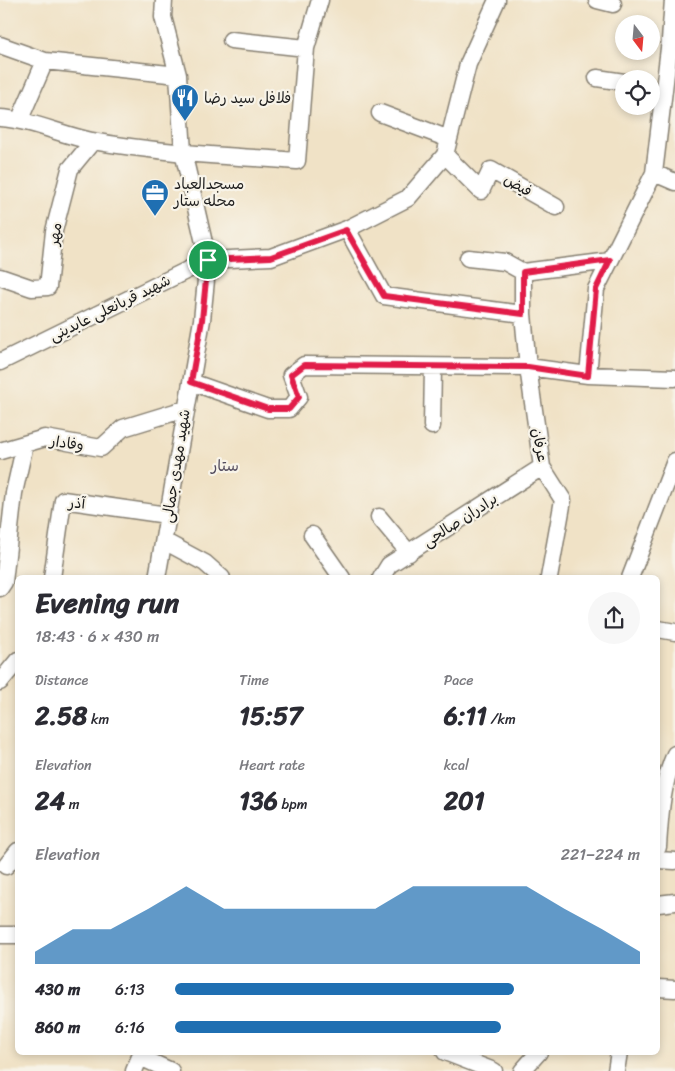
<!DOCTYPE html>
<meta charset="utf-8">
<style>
body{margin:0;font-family:Sriracha,"Playpen Sans Arabic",sans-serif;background:#f7f7f7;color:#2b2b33;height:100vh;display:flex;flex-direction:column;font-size:19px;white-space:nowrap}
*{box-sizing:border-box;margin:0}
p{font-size:16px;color:#7c7c81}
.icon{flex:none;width:28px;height:28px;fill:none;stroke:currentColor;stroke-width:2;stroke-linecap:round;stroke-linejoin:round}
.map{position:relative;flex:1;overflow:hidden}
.panel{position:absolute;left:15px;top:575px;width:645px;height:480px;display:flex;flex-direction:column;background:#fff;border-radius:8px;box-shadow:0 2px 8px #0003}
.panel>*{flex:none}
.needle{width:32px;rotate:164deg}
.buttons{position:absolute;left:615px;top:15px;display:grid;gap:10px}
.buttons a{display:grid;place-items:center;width:45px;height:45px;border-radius:50%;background:#fff;box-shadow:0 2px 8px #0003;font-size:25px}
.pin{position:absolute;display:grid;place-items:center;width:42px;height:42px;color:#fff;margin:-21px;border:2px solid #fff;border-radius:50%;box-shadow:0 1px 5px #0007}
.round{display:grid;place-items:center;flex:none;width:52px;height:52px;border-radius:26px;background:#f7f7f7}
.headline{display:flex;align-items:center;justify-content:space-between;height:85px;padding:0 20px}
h1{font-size:28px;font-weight:700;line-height:38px}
.figures{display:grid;grid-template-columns:repeat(3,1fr);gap:8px;height:85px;padding:5px 20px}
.figures div{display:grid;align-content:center}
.figures b{font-size:25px;font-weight:700}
.figures small{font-size:14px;font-weight:400}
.figures p{font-size:14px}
.chart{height:140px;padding:10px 20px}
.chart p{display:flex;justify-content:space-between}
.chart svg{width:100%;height:90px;margin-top:5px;fill:#1f6fb2;opacity:.7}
ul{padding:0 20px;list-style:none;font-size:16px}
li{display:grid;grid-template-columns:80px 60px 1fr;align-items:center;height:38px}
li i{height:12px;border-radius:6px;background:#1f6fb2}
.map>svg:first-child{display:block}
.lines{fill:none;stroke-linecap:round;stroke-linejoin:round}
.minor-casing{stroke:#867f71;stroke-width:19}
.minor{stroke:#fff;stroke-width:16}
.route-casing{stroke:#fff;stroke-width:10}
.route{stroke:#e11d48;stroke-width:6}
.labels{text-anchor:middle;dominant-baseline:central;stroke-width:4.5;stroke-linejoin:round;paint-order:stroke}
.poi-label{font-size:15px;fill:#1c1c1c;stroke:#f7f3e8;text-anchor:start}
.street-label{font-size:15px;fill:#1c1c1c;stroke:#f7f3e8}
.neighbourhood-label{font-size:16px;fill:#534c5e;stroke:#f7f3e8}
</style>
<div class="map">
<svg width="675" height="1071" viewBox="0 0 675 1071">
<rect width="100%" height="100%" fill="#f7f3e8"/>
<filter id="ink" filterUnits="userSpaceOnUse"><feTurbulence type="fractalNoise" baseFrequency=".02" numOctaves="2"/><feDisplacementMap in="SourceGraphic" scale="10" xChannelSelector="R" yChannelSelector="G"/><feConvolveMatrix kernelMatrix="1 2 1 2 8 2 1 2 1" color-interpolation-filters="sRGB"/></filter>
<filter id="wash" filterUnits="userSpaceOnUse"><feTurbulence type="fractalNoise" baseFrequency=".0096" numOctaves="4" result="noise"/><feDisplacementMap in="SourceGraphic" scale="20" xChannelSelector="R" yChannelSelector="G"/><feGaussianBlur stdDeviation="1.12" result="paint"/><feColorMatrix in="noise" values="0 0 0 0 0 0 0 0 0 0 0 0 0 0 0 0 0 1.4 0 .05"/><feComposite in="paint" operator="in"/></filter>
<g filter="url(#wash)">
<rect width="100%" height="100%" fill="#f0e2c6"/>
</g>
<g filter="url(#ink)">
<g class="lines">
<defs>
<path id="minor" d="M 597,0 L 613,4
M 231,40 L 306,48
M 0,45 L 45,61 L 178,75
M 597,78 L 624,82
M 380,113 L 449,139
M 0,118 C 32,120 61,135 92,141 C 160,153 229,156 297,161 L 306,48 L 320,0
M 20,119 L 45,61
M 445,155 L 481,191 L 491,170 L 556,207
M 654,173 L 675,182
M 347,229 L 384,296 L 523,314
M 468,258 L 505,262 L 523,272
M 0,277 L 32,288 L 48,287 L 54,231 L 70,169 L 93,141
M 0,362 L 208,260 L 271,257 L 347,229 L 408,198 L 445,155 L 468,64 L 497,0
M 588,375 L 596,289 L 610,261
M 191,382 L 268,409 L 289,409 L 299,397 L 291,375 L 304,365 L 528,367 L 588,375 L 675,378
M 432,426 L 433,367
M 0,451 L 45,438 L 101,448 L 123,428 L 185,409
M 379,517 L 409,553
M 312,535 L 342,578
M 164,541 L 205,563 L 222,578
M 52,578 L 63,500 L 167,515
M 157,578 L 202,320 L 208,260 L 183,152 L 178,75 L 163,17 L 164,0
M 381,578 L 389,565 L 542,467
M 549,578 L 563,500 L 542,467 L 528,367 L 523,314 L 523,272 L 610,261 L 654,173 L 670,40 L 673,0
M 630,578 L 675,461
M 0,588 L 4,582 L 14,493 L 25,444
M 658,629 L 675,632
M 0,682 L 18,660
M 658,847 C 660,814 662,784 675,754
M 658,860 L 675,861
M 6,866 L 18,851
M 658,904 L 675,902
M 0,935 L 18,935
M 658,988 L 675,989
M 445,1052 L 494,1071
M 140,1057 L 171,1071
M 134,1071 L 142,1052
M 522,1071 L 539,1052
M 616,1071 L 619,1052"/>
</defs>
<!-- minor casing -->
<use href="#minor" class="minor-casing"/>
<!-- minor -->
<use href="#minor" class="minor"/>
</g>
</g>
<g class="lines" filter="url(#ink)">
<defs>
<path id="route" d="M 346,230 L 384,296 L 523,314 L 523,272 L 610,260 L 596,289 L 588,376 L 528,367 L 304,365 L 291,375 L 299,397 L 289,409 L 268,409 L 191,382 L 202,320 L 208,260 L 271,257 Z"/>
</defs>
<!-- route casing -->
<use href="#route" class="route-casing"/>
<!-- route -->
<use href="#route" class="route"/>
</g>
<!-- icons -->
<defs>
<symbol id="restaurant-pin" viewBox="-11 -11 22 30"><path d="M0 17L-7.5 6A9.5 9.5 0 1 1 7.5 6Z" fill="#1f6fb2" stroke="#f7f3e8"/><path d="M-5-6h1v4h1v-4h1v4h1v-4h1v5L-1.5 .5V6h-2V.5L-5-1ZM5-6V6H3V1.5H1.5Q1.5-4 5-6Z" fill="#fff"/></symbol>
<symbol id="office-pin" viewBox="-11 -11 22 30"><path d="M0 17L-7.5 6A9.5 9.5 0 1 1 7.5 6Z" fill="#1f6fb2" stroke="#f7f3e8"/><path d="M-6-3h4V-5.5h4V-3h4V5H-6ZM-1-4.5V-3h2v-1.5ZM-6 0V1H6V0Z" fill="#fff"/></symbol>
</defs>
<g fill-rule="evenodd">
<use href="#restaurant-pin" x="169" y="82" width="32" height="43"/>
<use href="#office-pin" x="139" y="177" width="32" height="43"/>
</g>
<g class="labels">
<!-- poi labels -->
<g class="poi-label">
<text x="204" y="98">فلافل سید رضا</text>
<text x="174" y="184">مسجدالعباد<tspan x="174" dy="17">محله ستار</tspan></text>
</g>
<!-- street labels -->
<g class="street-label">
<text transform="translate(518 185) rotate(30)">فیض</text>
<text transform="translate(55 234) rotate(-81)">مهر</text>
<text transform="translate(110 308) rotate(-26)">شهید قربانعلی عابدینی</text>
<text transform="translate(67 443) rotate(8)">وفادار</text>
<text transform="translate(540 445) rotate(80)">عرفان</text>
<text transform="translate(176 466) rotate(-81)">شهید مهدی جمالی</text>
<text transform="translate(77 503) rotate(4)">آذر</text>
<text transform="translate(460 520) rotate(-33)">برادران صالحی</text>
</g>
<!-- neighbourhood labels -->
<g class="neighbourhood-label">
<text x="225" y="465">ستار</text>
</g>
</g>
</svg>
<div class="buttons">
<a><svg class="needle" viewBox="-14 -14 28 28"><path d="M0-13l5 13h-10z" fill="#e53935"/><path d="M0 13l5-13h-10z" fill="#7c7c81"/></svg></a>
<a><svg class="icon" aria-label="locate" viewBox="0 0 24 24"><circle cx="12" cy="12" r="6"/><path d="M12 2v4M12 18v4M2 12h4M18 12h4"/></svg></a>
</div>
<div class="pin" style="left:208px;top:260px;background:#1e9e55"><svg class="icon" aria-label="arrive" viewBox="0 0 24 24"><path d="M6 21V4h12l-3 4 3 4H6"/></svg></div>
<section class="panel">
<div class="headline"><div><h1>Evening run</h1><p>18:43 · 6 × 430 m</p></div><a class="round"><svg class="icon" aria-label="share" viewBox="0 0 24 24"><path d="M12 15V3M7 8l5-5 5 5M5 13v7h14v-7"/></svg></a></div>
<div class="figures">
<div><p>Distance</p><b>2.58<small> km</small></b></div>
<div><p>Time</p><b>15:57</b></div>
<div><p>Pace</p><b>6:11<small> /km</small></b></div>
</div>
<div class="figures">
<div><p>Elevation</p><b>24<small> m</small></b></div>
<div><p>Heart rate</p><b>136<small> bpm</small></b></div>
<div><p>kcal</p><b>201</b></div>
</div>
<div class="chart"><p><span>Elevation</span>221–224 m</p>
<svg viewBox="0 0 160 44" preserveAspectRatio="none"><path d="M0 44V38L10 27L20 27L30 17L40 6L50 17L60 17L70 17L80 17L90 17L100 6L110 6L120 6L130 6L140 17L150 27L160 38V44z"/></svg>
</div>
<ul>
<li><b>430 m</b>6:13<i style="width:73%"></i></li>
<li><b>860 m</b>6:16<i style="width:70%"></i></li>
</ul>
</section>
</div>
